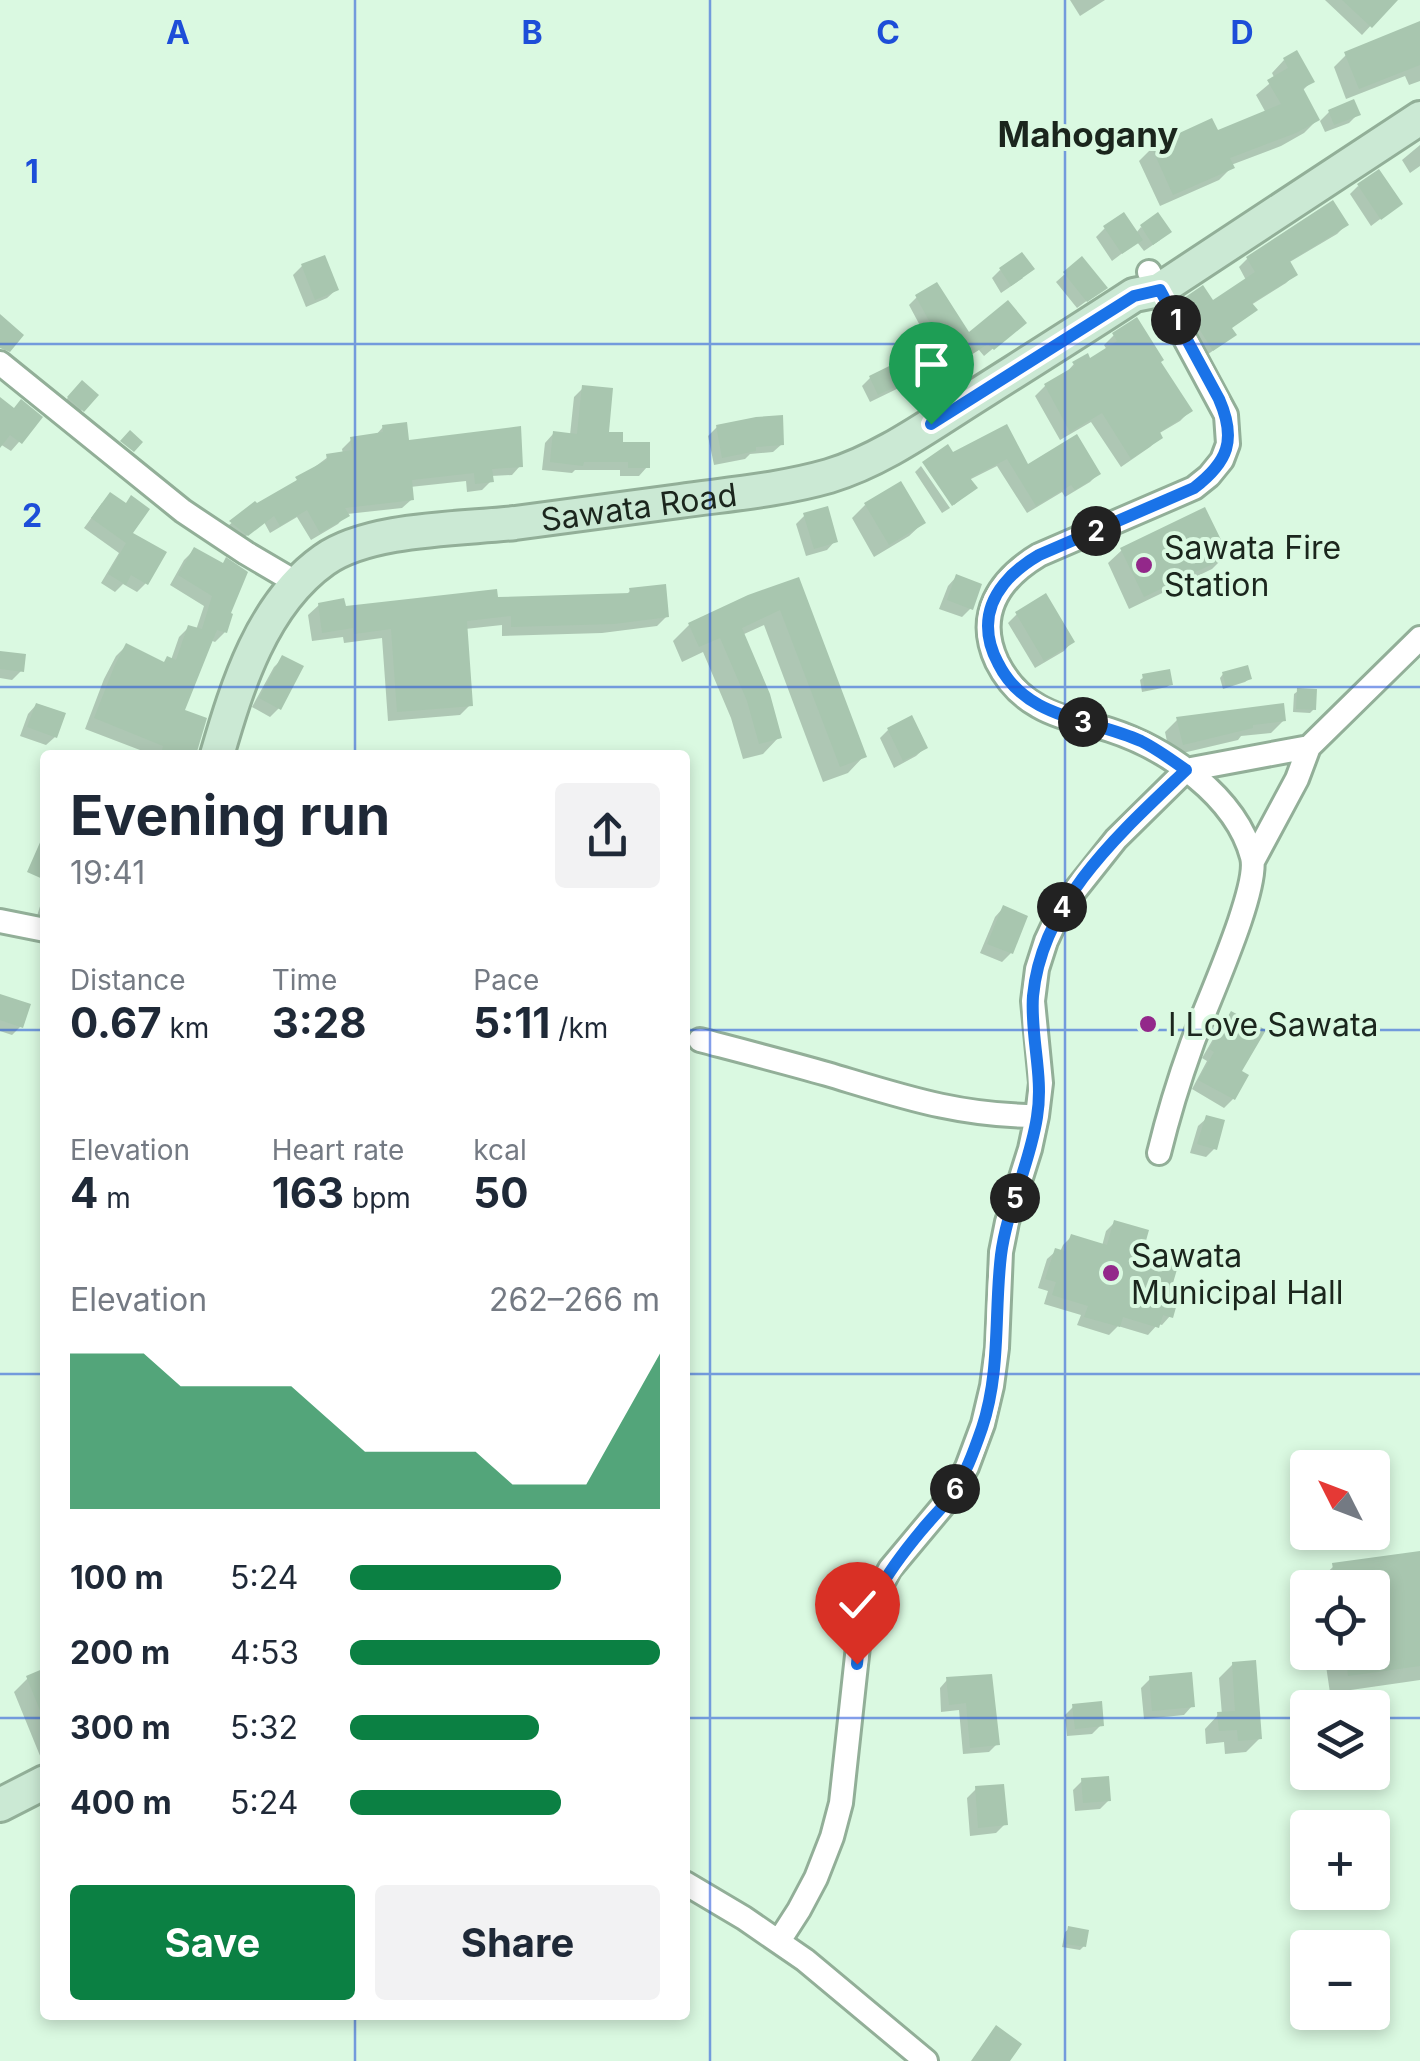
<!DOCTYPE html>
<meta charset="utf-8">
<style>
body{margin:0;font-family:Inter,sans-serif;background:#f2f2f3;color:#1f2937;height:100vh;display:flex;flex-direction:column;font-size:38px;white-space:nowrap}
*{box-sizing:border-box;margin:0}
p{font-size:32px;color:#747a83}
.icon{flex:none;width:55px;height:55px;fill:none;stroke:currentColor;stroke-width:2;stroke-linecap:round;stroke-linejoin:round}
.map{position:relative;flex:1;overflow:hidden}
.drawer{position:absolute;left:40px;top:750px;width:650px;height:1270px;display:flex;flex-direction:column;background:#fff;border-radius:10px;box-shadow:0 5px 15px #0003}
.drawer>*{flex:none}
.needle{width:65px;rotate:312deg}
.buttons{position:absolute;left:1290px;top:1450px;display:grid;gap:20px}
.buttons a{display:grid;place-items:center;width:100px;height:100px;border-radius:10px;background:#fff;box-shadow:0 5px 15px #0003;font-size:50px}
.pin{position:absolute;display:grid;place-items:center;width:85px;height:85px;color:#fff;margin:-102px -42px;border-radius:50% 50% 50% 0;rotate:-45deg;box-shadow:0 0 10px #0007}
.pin .icon{rotate:45deg}
.km{position:absolute;width:50px;height:50px;margin:-25px;border-radius:50%;background:#222;color:#fff;font-size:28px;line-height:50px;text-align:center}
.round{display:grid;place-items:center;flex:none;width:105px;height:105px;border-radius:10px;background:#f2f2f3}
.summary{display:flex;align-items:center;justify-content:space-between;height:170px;padding:0 30px}
h1{font-size:55px;font-weight:700;line-height:75px}
.figures{display:grid;grid-template-columns:repeat(3,1fr);gap:15px;height:170px;padding:10px 30px}
.figures div{display:grid;align-content:center}
.figures b{font-size:42px;font-weight:700}
.figures small{font-size:28px;font-weight:400}
.figures p{font-size:28px}
.chart{height:280px;padding:20px 30px}
.chart p{display:flex;justify-content:space-between}
.chart svg{width:100%;height:180px;margin-top:10px;fill:#0b8043;opacity:.7}
.cta{display:flex;gap:20px;margin-top:auto;padding:20px 30px}
.cta a{flex:1;height:115px;border-radius:10px;background:#0b8043;color:#fff;font-size:40px;font-weight:700;line-height:115px;text-align:center}
.cta a+a{background:#f2f2f3;color:#1f2937}
ul{padding:0 30px;list-style:none;font-size:32px}
li{display:grid;grid-template-columns:160px 120px 1fr;align-items:center;height:75px}
li i{height:25px;border-radius:12px;background:#0b8043}
.map>svg:first-child{display:block}
.shadow{fill:#0003}
.building{fill:#a8c6af}
.lines{fill:none;stroke-linecap:round;stroke-linejoin:round}
.street-casing{stroke:#92af98;stroke-width:28}
.secondary-casing{stroke:#92af98;stroke-width:38}
.street{stroke:#fff;stroke-width:22}
.secondary{stroke:#cbe9d4;stroke-width:32}
.route-casing{stroke:#fff;stroke-width:20}
.route{stroke:#1a73e8;stroke-width:12}
.grid{fill:none;stroke:#1d4ed8;stroke-width:2.5;stroke-opacity:0.55}
.poi-dot{fill:#93288a;stroke:#daf9e1;stroke-width:4}
.labels{text-anchor:middle;dominant-baseline:central;stroke-width:8;stroke-linejoin:round;paint-order:stroke}
.street-label{font-size:32px;fill:#1b261d;stroke:#daf9e1}
.poi-label{font-size:32px;fill:#1b261d;stroke:#daf9e1;text-anchor:start}
.neighbourhood-label{font-size:35px;font-weight:bold;fill:#1b261d;stroke:#daf9e1}
.grid-label{font-size:32px;text-anchor:middle;font-weight:bold;fill:#1d4ed8;stroke:#daf9e1;stroke-width:8;stroke-linejoin:round;paint-order:stroke}
</style>
<div class="map">
<svg width="1420" height="2061" viewBox="0 0 1420 2061">
<rect width="100%" height="100%" fill="#daf9e1"/>
<!-- shadow -->
<path class="shadow" d="M 1070,0 L 1105,0 L 1080,16 Z
M 1325,0 L 1381,0 L 1388,7 L 1362,35 Z
M 1420,23 L 1420,81 L 1409,85 L 1405,76 L 1346,99 L 1334,67 L 1346,55 Z
M 1284,60 L 1312,81 L 1302,91 L 1317,120 L 1304,133 L 1281,146 L 1231,165 L 1232,167 L 1219,180 L 1160,206 L 1139,161 L 1152,148 L 1216,133 L 1266,113 L 1256,95 L 1275,79 L 1272,73 Z
M 1329,112 L 1358,114 L 1349,123 L 1325,132 L 1320,121 Z
M 1420,145 L 1420,166 L 1410,173 L 1402,160 Z
M 1358,186 L 1400,204 L 1371,226 L 1350,194 Z
M 1346,225 L 1337,234 L 1288,263 L 1295,274 L 1286,283 L 1251,305 L 1254,310 L 1230,329 L 1234,335 L 1203,358 L 1174,310 L 1182,302 L 1212,303 L 1246,280 L 1239,267 L 1247,259 Z
M 1141,227 L 1160,240 L 1144,251 L 1137,242 L 1112,261 L 1096,237 L 1105,228 L 1136,233 Z
M 302,266 L 336,290 L 327,298 L 306,307 L 293,275 Z
M 1000,270 L 1023,278 L 1001,293 L 992,278 Z
M 1065,274 L 1104,288 L 1077,308 L 1056,282 Z
M 917,297 L 968,336 L 1015,330 L 984,356 L 979,350 L 945,371 L 942,367 L 870,402 L 862,386 L 870,378 L 932,348 L 909,305 Z
M 1114,335 L 1158,362 L 1190,411 L 1180,421 L 1158,434 L 1160,437 L 1150,447 L 1121,467 L 1091,422 L 1060,440 L 1035,396 L 1045,386 L 1064,375 L 1074,364 L 1089,361 L 1107,350 L 1104,345 Z
M 583,388 L 607,434 L 647,467 L 639,476 L 620,476 L 620,470 L 575,470 L 572,473 L 542,470 L 545,443 L 553,434 L 570,435 L 574,397 Z
M 73,392 L 82,410 L 74,419 L 60,407 Z
M 0,400 L 13,411 L 40,418 L 11,451 L 0,444 Z
M 383,427 L 406,442 L 520,466 L 512,475 L 491,476 L 491,481 L 482,490 L 467,492 L 466,481 L 410,487 L 411,500 L 402,508 L 347,514 L 338,524 L 311,540 L 297,517 L 270,533 L 264,522 L 237,543 L 222,531 L 254,504 L 256,507 L 288,487 L 328,457 L 343,454 L 342,449 L 351,440 L 375,436 Z
M 717,427 L 782,444 L 773,452 L 750,454 L 745,459 L 714,465 L 708,436 Z
M 1006,427 L 1027,467 L 1098,474 L 1090,482 L 1065,497 L 1062,492 L 1027,513 L 997,466 L 969,480 L 974,488 L 954,505 L 952,455 Z
M 921,466 L 950,508 L 942,513 L 915,472 Z
M 102,503 L 130,534 L 146,583 L 137,592 L 123,584 L 115,592 L 101,583 L 119,553 L 84,528 Z
M 865,505 L 923,523 L 909,536 L 874,557 L 852,518 Z
M 805,515 L 835,541 L 827,550 L 806,556 L 796,524 Z
M 194,550 L 227,615 L 225,632 L 215,642 L 210,640 L 182,712 L 193,755 L 153,755 L 85,729 L 104,679 L 116,656 L 126,646 L 162,664 L 171,660 L 179,637 L 189,627 L 196,630 L 204,606 L 170,585 L 184,560 Z
M 1122,550 L 1226,555 L 1212,569 L 1129,609 L 1108,563 Z
M 956,577 L 971,608 L 962,617 L 939,609 L 948,586 Z
M 797,580 L 864,756 L 848,773 L 823,782 L 764,625 L 742,635 L 779,737 L 763,754 L 743,759 L 731,718 L 703,652 L 682,662 L 673,641 L 689,625 Z
M 630,591 L 667,616 L 657,626 L 602,633 L 502,636 L 502,625 L 465,629 L 470,705 L 460,715 L 388,721 L 382,638 L 344,643 L 343,637 L 312,641 L 308,615 L 319,605 L 344,609 L 496,600 L 626,595 Z
M 1017,614 L 1072,642 L 1064,651 L 1035,668 L 1008,623 Z
M 0,653 L 21,671 L 12,680 L 0,678 Z
M 283,658 L 279,708 L 270,717 L 252,707 L 274,667 Z
M 1223,674 L 1249,679 L 1245,682 L 1223,689 L 1220,678 Z
M 1144,677 L 1170,684 L 1167,687 L 1142,692 L 1140,680 Z
M 1298,691 L 1314,709 L 1310,713 L 1293,712 L 1294,694 Z
M 36,705 L 55,737 L 46,745 L 20,736 L 28,714 Z
M 1177,720 L 1284,720 L 1271,733 L 1241,736 L 1238,740 L 1170,756 L 1165,732 Z
M 888,730 L 925,748 L 916,756 L 894,768 L 880,738 Z
M 45,890 L 45,919 L 37,916 Z
M 1003,908 L 1011,953 L 1002,962 L 980,953 L 995,917 Z
M 0,996 L 21,1026 L 12,1035 L 0,1031 Z
M 1232,1014 L 1238,1072 L 1246,1076 L 1233,1099 L 1224,1108 L 1192,1089 L 1207,1061 L 1202,1058 L 1223,1022 Z
M 1207,1118 L 1215,1148 L 1206,1157 L 1190,1153 L 1198,1126 Z
M 1115,1222 L 1139,1257 L 1170,1285 L 1170,1316 L 1162,1325 L 1158,1324 L 1148,1335 L 1118,1326 L 1109,1335 L 1077,1325 L 1081,1315 L 1044,1304 L 1048,1291 L 1038,1288 L 1047,1259 L 1056,1251 L 1060,1252 L 1063,1245 L 1071,1237 L 1102,1246 L 1106,1231 Z
M 1420,1553 L 1420,1680 L 1330,1693 L 1324,1652 L 1372,1652 L 1372,1588 L 1315,1588 L 1315,1584 L 1334,1566 Z
M 1233,1664 L 1260,1738 L 1246,1752 L 1225,1754 L 1224,1742 L 1206,1744 L 1205,1729 L 1218,1715 L 1222,1715 L 1219,1678 Z
M 45,1671 L 45,1768 L 14,1692 L 28,1678 Z
M 990,1676 L 997,1744 L 989,1752 L 963,1754 L 959,1710 L 941,1712 L 940,1688 L 947,1680 Z
M 1150,1679 L 1192,1706 L 1184,1715 L 1144,1719 L 1141,1688 Z
M 1073,1707 L 1101,1725 L 1092,1734 L 1067,1736 L 1065,1715 Z
M 1082,1781 L 1109,1800 L 1100,1809 L 1075,1811 L 1073,1790 Z
M 976,1789 L 1005,1824 L 996,1833 L 970,1836 L 967,1798 Z
M 1069,1929 L 1084,1946 L 1080,1950 L 1062,1947 L 1065,1932 Z"/>
<!-- building -->
<path class="building" d="M 1342,0 L 1398,0 L 1372,28 Z
M 1420,21 L 1420,65 L 1359,89 L 1344,52 Z
M 1297,50 L 1315,82 L 1303,88 L 1320,120 L 1296,133 L 1230,158 L 1235,168 L 1173,195 L 1151,146 L 1212,118 L 1218,130 L 1281,104 L 1267,80 L 1288,68 L 1283,58 Z
M 1354,99 L 1361,115 L 1334,125 L 1328,110 Z
M 1379,169 L 1403,204 L 1381,220 L 1357,184 Z
M 1333,200 L 1349,225 L 1290,261 L 1298,275 L 1252,303 L 1258,310 L 1232,328 L 1237,335 L 1213,351 L 1181,300 L 1203,285 L 1213,300 L 1255,272 L 1246,257 Z
M 1124,212 L 1143,240 L 1122,254 L 1103,226 Z
M 1158,212 L 1172,232 L 1153,245 L 1140,225 Z
M 1022,252 L 1035,269 L 1011,286 L 999,268 Z
M 325,255 L 339,290 L 315,300 L 301,264 Z
M 1082,256 L 1108,288 L 1087,302 L 1063,272 Z
M 937,282 L 969,332 L 1008,300 L 1027,323 L 994,350 L 988,344 L 954,365 L 951,360 L 878,395 L 869,376 L 940,341 L 915,295 Z
M 0,314 L 24,335 L 10,352 L 0,348 Z
M 1137,317 L 1164,360 L 1161,362 L 1193,411 L 1160,432 L 1163,438 L 1131,459 L 1102,413 L 1070,432 L 1044,384 L 1075,366 L 1072,362 L 1088,353 L 1090,358 L 1117,341 L 1112,333 Z
M 82,380 L 99,395 L 84,412 L 67,397 Z
M 582,385 L 613,388 L 609,432 L 623,432 L 623,442 L 650,442 L 650,468 L 628,468 L 628,462 L 584,462 L 583,466 L 550,462 L 553,431 L 577,434 Z
M 0,397 L 14,408 L 21,399 L 43,417 L 22,444 L 10,435 L 0,448 Z
M 783,415 L 784,445 L 756,447 L 756,451 L 722,458 L 716,425 L 756,417 Z
M 407,422 L 409,440 L 521,426 L 523,467 L 492,469 L 494,482 L 475,484 L 474,473 L 412,480 L 414,500 L 345,508 L 350,516 L 320,533 L 307,510 L 280,526 L 274,516 L 248,536 L 229,521 L 255,501 L 257,503 L 297,480 L 295,477 L 327,460 L 326,454 L 352,450 L 350,437 L 383,432 L 382,425 Z
M 1007,424 L 1028,464 L 1077,434 L 1101,474 L 1075,490 L 1071,485 L 1036,506 L 1007,459 L 970,478 L 978,488 L 952,506 L 922,462 L 948,444 L 953,452 Z
M 130,430 L 143,442 L 134,452 L 120,441 Z
M 901,481 L 926,523 L 889,545 L 864,503 Z
M 110,492 L 126,503 L 131,495 L 150,509 L 133,533 L 167,552 L 148,585 L 131,575 L 126,585 L 108,574 L 126,543 L 91,518 Z
M 828,506 L 838,542 L 814,549 L 803,513 Z
M 1205,507 L 1229,556 L 1144,597 L 1120,548 Z
M 194,547 L 223,563 L 226,557 L 248,572 L 231,613 L 233,614 L 227,633 L 217,630 L 185,710 L 207,718 L 196,755 L 161,755 L 163,746 L 94,718 L 114,667 L 126,643 L 164,662 L 167,656 L 176,660 L 188,625 L 202,629 L 212,596 L 178,575 Z
M 956,574 L 982,584 L 973,610 L 947,600 Z
M 799,577 L 867,757 L 840,767 L 780,610 L 742,628 L 770,694 L 782,738 L 759,744 L 747,701 L 720,638 L 699,647 L 688,623 L 748,595 Z
M 666,584 L 669,617 L 614,624 L 511,627 L 511,616 L 467,621 L 473,706 L 397,712 L 391,629 L 354,634 L 353,628 L 322,633 L 318,603 L 344,598 L 346,606 L 497,589 L 498,597 L 630,593 L 629,588 Z
M 1046,593 L 1075,642 L 1044,661 L 1015,612 Z
M 0,651 L 26,654 L 24,672 L 0,669 Z
M 282,655 L 304,666 L 281,710 L 259,698 Z
M 1248,665 L 1252,679 L 1226,687 L 1222,672 Z
M 1170,669 L 1173,685 L 1145,690 L 1142,674 Z
M 1297,688 L 1317,689 L 1316,710 L 1296,709 Z
M 36,703 L 66,713 L 57,738 L 27,727 Z
M 1284,703 L 1286,721 L 1253,725 L 1253,728 L 1183,745 L 1176,717 Z
M 912,715 L 928,748 L 903,761 L 887,728 Z
M 45,831 L 45,880 L 27,872 Z
M 1003,905 L 1028,916 L 1013,954 L 987,944 Z
M 0,994 L 31,1004 L 23,1028 L 0,1020 Z
M 1231,1011 L 1266,1030 L 1242,1071 L 1249,1075 L 1235,1100 L 1198,1080 L 1214,1052 L 1209,1049 Z
M 1206,1115 L 1225,1120 L 1217,1150 L 1197,1144 Z
M 1114,1220 L 1149,1230 L 1142,1255 L 1178,1266 L 1173,1283 L 1182,1286 L 1173,1318 L 1163,1315 L 1159,1328 L 1123,1317 L 1120,1327 L 1084,1317 L 1088,1306 L 1052,1295 L 1056,1282 L 1045,1279 L 1055,1248 L 1065,1251 L 1071,1234 L 1107,1245 Z
M 1420,1551 L 1420,1666 L 1348,1676 L 1345,1652 L 1372,1652 L 1372,1588 L 1336,1588 L 1332,1563 Z
M 1256,1660 L 1262,1739 L 1238,1741 L 1237,1730 L 1219,1731 L 1217,1712 L 1235,1711 L 1232,1662 Z
M 45,1668 L 45,1720 L 44,1720 L 26,1676 Z
M 1192,1672 L 1195,1707 L 1152,1711 L 1149,1676 Z
M 992,1674 L 1000,1745 L 970,1748 L 966,1703 L 949,1705 L 946,1677 Z
M 1102,1701 L 1104,1726 L 1075,1729 L 1072,1704 Z
M 1109,1776 L 1111,1801 L 1083,1803 L 1081,1778 Z
M 1004,1784 L 1008,1825 L 978,1828 L 975,1786 Z
M 1068,1926 L 1089,1930 L 1086,1947 L 1065,1944 Z
M 996,2025 L 1022,2044 L 1010,2061 L 971,2061 Z"/>
<g class="lines">
<defs>
<path id="street" d="M 1149,272 L 1226,415 L 1228,444 L 1222,460 L 1209,476 L 1194,488 L 1039,555 C 999,579 975,615 997,662 C 1006,680 1020,696 1038,706 C 1060,719 1086,722 1110,730 C 1166,748 1236,796 1252,857 C 1260,889 1205,1007 1192,1044 C 1179,1080 1168,1116 1159,1153
M 0,363 L 183,511 L 246,553 L 297,583
M 1253,861 L 1297,779 L 1309,747 L 1420,638
M 0,921 L 45,930
M 700,1040 C 742,1051 785,1062 827,1074 C 901,1096 958,1116 1037,1116
M 685,1883 L 744,1918 L 805,1960 L 926,2061
M 779,1941 L 799,1910 L 816,1878 L 832,1837 L 841,1803 L 859,1637 L 875,1597 L 890,1569 L 951,1496 L 967,1467 L 983,1424 L 992,1386 L 997,1348 L 1001,1252 L 1007,1222 L 1030,1149 L 1037,1116 L 1041,1083 L 1033,1001 L 1037,969 L 1046,941 L 1062,907 L 1116,839 L 1186,770 L 1309,747"/>
<g id="secondary">
<path id="s1" d="M 217,755 C 237,686 262,604 324,560 C 369,528 460,529 515,523 C 570,516 625,508 680,501 C 730,494 780,490 829,476 C 879,461 924,429 968,401 C 1023,366 1079,331 1134,295 L 1159,290 L 1420,118"/>
<path d="M 0,1805 L 45,1782"/>
</g>
</defs>
<!-- street casing -->
<use href="#street" class="street-casing"/>
<!-- secondary casing -->
<use href="#secondary" class="secondary-casing"/>
<!-- street -->
<use href="#street" class="street"/>
<!-- secondary -->
<use href="#secondary" class="secondary"/>
</g>
<g class="lines">
<defs>
<path id="route" d="M 857,1664 C 861,1609 887,1572 921,1531 C 931,1519 942,1508 951,1496 C 965,1476 974,1451 982,1428 C 1001,1371 994,1313 1001,1255 C 1007,1208 1030,1164 1037,1117 C 1044,1076 1030,1036 1033,996 C 1042,901 1121,832 1186,770 C 1172,760 1157,749 1141,741 C 1090,718 1026,720 998,663 C 992,652 988,639 988,626 C 988,594 1013,570 1039,555 L 1194,488 C 1228,462 1237,440 1219,399 L 1160,290 L 1134,296 L 931,424"/>
</defs>
<!-- route casing -->
<use href="#route" class="route-casing"/>
<!-- route -->
<use href="#route" class="route"/>
</g>
<!-- grid -->
<path class="grid" d="M 355,0 L 355,755M 710,0 L 710,2061M 1065,0 L 1065,2061M 0,344 L 1420,344M 0,687 L 1420,687M 0,1030 L 45,1030M 685,1030 L 1420,1030M 0,1374 L 45,1374M 685,1374 L 1420,1374M 0,1718 L 45,1718M 685,1718 L 1308,1718M 1372,1718 L 1420,1718M 355,2015 L 355,2061"/>
<!-- markers -->
<g class="poi-dot">
<circle cx="1144" cy="565" r="10"/>
<circle cx="1148" cy="1024" r="10"/>
<circle cx="1111" cy="1273" r="10"/>
</g>
<g class="labels">
<!-- street labels -->
<g class="street-label">
<text stroke="none"><textPath href="#s1" startOffset="548">Sawata Road</textPath></text>
</g>
<!-- poi labels -->
<g class="poi-label">
<text x="1164" y="547">Sawata Fire<tspan x="1164" dy="37">Station</tspan></text>
<text x="1168" y="1024">I Love Sawata</text>
<text x="1131" y="1255">Sawata<tspan x="1131" dy="37">Municipal Hall</tspan></text>
</g>
<!-- neighbourhood labels -->
<g class="neighbourhood-label">
<text x="1088" y="134">Mahogany</text>
</g>
</g>
<g class="grid-label">
<text x="178" y="44">A</text>
<text x="532" y="44">B</text>
<text x="888" y="44">C</text>
<text x="1242" y="44">D</text>
<text x="32" y="183">1</text>
<text x="32" y="527">2</text>
</g>
</svg>
<div class="buttons">
<a><svg class="needle" viewBox="-14 -14 28 28"><path d="M0-13l5 13h-10z" fill="#e53935"/><path d="M0 13l5-13h-10z" fill="#747a83"/></svg></a>
<a><svg class="icon" aria-label="locate" viewBox="0 0 24 24"><circle cx="12" cy="12" r="6"/><path d="M12 2v4M12 18v4M2 12h4M18 12h4"/></svg></a>
<a><svg class="icon" aria-label="layers" viewBox="0 0 24 24"><path d="M12 4l9 5-9 5-9-5zM3 14l9 5 9-5"/></svg></a>
<a>+</a>
<a>−</a>
</div>
<div class="pin" style="left:931px;top:424px;background:#1e9e55"><svg class="icon" aria-label="arrive" viewBox="0 0 24 24"><path d="M6 21V4h12l-3 4 3 4H6"/></svg></div>
<div class="pin" style="left:857px;top:1664px;background:#d93025"><svg class="icon" aria-label="check" viewBox="0 0 24 24"><path d="M5 12l5 5 9-10"/></svg></div>
<b class="km" style="left:1176px;top:320px">1</b>
<b class="km" style="left:1096px;top:531px">2</b>
<b class="km" style="left:1083px;top:722px">3</b>
<b class="km" style="left:1062px;top:907px">4</b>
<b class="km" style="left:1015px;top:1198px">5</b>
<b class="km" style="left:955px;top:1489px">6</b>
<section class="drawer">
<div class="summary"><div><h1>Evening run</h1><p>19:41</p></div><a class="round"><svg class="icon" aria-label="share" viewBox="0 0 24 24"><path d="M12 15V3M7 8l5-5 5 5M5 13v7h14v-7"/></svg></a></div>
<div class="figures">
<div><p>Distance</p><b>0.67<small> km</small></b></div>
<div><p>Time</p><b>3:28</b></div>
<div><p>Pace</p><b>5:11<small> /km</small></b></div>
</div>
<div class="figures">
<div><p>Elevation</p><b>4<small> m</small></b></div>
<div><p>Heart rate</p><b>163<small> bpm</small></b></div>
<div><p>kcal</p><b>50</b></div>
</div>
<div class="chart"><p><span>Elevation</span>262–266 m</p>
<svg viewBox="0 0 160 44" preserveAspectRatio="none"><path d="M0 44V6L10 6L20 6L30 14L40 14L50 14L60 14L70 22L80 30L90 30L100 30L110 30L120 38L130 38L140 38L150 22L160 6V44z"/></svg>
</div>
<ul>
<li><b>100 m</b>5:24<i style="width:68%"></i></li>
<li><b>200 m</b>4:53<i style="width:100%"></i></li>
<li><b>300 m</b>5:32<i style="width:61%"></i></li>
<li><b>400 m</b>5:24<i style="width:68%"></i></li>
</ul>
<div class="cta"><a>Save</a><a>Share</a></div>
</section>
</div>
